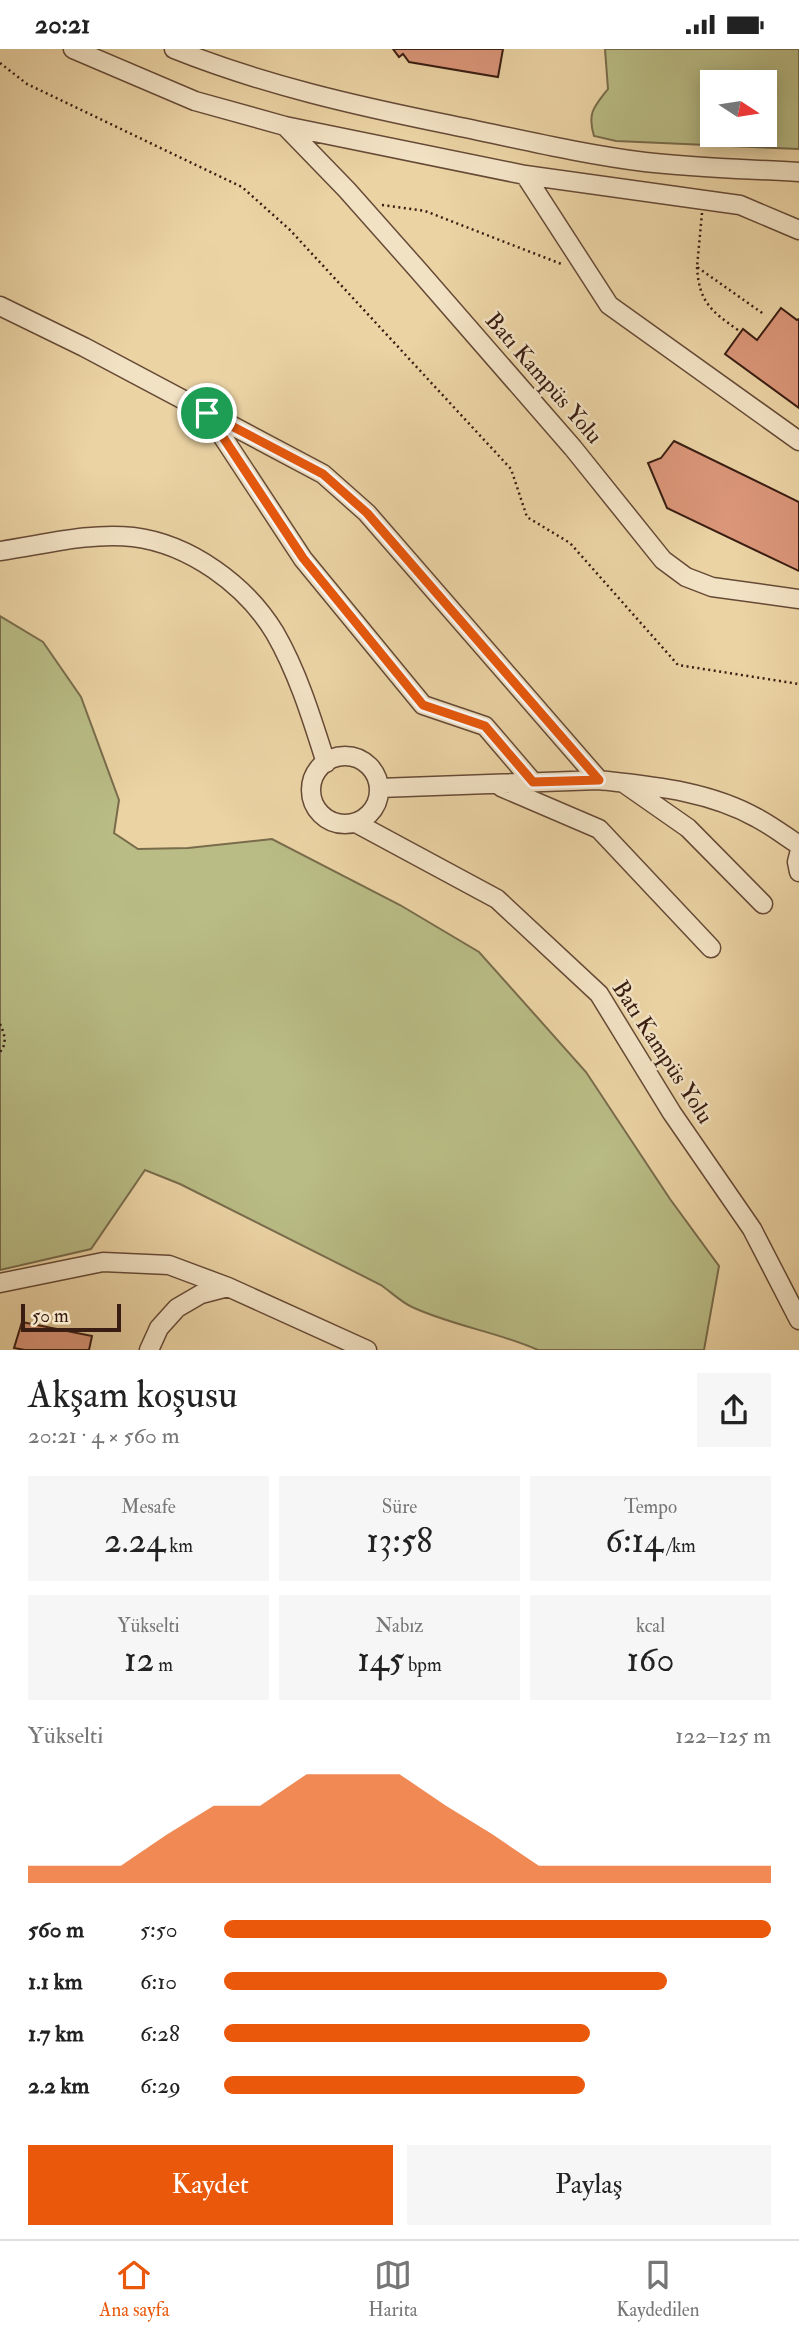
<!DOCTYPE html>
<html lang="tr">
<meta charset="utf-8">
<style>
body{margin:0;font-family:"IM FELL Double Pica",serif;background:#f6f6f6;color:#222;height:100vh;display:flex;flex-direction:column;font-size:26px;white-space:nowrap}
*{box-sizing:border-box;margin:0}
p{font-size:23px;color:#767676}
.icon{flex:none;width:38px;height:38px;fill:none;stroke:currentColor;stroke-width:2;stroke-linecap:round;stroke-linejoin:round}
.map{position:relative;height:1301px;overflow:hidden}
.panel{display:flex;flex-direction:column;background:#fff;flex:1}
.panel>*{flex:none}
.needle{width:46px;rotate:102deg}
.controls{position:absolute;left:700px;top:21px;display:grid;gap:14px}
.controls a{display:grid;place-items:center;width:77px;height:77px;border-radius:0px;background:#fff;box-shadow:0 4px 18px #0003;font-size:35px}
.scale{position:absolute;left:21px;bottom:18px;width:100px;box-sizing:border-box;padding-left:7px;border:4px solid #391d12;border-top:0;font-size:19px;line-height:24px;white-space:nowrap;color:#391d12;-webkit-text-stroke:5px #f2e2c4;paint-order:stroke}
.pin{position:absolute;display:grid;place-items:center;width:60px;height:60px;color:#fff;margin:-30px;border:4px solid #fff;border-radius:50%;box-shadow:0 2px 7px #0007}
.round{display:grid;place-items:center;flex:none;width:74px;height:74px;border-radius:0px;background:#f6f6f6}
.overview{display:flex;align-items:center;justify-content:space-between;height:119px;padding:0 28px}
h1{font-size:38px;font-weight:600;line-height:52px}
.figures{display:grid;grid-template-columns:repeat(3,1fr);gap:10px;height:119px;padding:7px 28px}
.figures div{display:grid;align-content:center;border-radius:0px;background:#f6f6f6;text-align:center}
.figures b{font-size:35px;font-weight:600}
.figures small{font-size:19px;font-weight:400}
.figures p{font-size:19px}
.chart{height:196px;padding:14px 28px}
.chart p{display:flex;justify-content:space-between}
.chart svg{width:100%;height:126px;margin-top:7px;fill:#ea580c;opacity:.7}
.primary-button{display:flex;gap:14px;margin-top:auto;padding:14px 28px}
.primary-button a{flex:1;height:80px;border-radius:0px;background:#ea580c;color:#fff;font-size:28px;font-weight:600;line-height:80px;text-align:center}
.primary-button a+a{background:#f6f6f6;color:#222}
ul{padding:0 28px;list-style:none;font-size:23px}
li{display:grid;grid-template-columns:112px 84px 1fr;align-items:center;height:52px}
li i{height:18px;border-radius:9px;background:#ea580c}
.status{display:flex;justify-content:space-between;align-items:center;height:49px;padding:0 35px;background:#fff;direction:ltr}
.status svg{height:19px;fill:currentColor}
.dock{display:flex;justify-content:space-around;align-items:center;height:98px;border-top:2px solid #e0e0e0;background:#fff;font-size:19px;color:#767676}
.dock a{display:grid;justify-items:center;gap:4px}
.dock .selected{color:#ea580c}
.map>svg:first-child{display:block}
.green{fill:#b9bc85;stroke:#796c4c;stroke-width:2;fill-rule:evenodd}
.building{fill:#db9679;stroke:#391d12;stroke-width:2}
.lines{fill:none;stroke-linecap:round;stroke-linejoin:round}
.minor-casing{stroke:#664a36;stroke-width:21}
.path{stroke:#391d12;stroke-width:2.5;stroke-dasharray:2 3.5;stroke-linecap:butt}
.minor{stroke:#f2e2c4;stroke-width:18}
.route-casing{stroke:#fff;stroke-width:14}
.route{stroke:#ea580c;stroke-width:9}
.labels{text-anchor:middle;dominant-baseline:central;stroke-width:5;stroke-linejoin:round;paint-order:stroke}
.street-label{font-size:23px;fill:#391d12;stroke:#f2e2c4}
</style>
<div class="status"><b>20:21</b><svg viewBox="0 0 49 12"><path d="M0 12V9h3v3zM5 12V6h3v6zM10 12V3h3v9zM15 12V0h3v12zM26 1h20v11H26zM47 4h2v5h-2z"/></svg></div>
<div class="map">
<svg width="799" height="1301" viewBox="0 0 799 1301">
<rect width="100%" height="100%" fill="#ebd3a4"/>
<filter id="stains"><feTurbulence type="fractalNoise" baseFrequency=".00286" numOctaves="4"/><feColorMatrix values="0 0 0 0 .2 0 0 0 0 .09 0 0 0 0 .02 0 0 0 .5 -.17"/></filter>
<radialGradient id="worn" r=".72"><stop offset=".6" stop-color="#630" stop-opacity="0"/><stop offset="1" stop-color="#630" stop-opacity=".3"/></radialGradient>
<!-- green -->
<path class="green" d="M 605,0 L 799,0 L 799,100 L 616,92 L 594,87 C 587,64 594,58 608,40 ZM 765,33 L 765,86 L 712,86 L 712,33 Z
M 0,567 L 43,593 L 81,648 L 119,751 L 114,784 L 138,800 L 188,799 L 272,790 L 400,856 L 479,903 L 586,1023 L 670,1150 L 719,1217 L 704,1301 L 538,1301 C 498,1283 453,1277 412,1258 C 401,1253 391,1243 381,1236 L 180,1135 L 145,1121 L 91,1200 L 0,1221 Z"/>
<!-- building -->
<path class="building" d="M 393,0 L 503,0 L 498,28 L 409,13 L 403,5 L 399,8 Z
M 781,259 L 797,271 L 799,270 L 799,359 L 725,305 L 743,280 L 757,291 Z
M 674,392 L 799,453 L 799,522 L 667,459 L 648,414 L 661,409 Z
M 22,1273 L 92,1287 L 89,1301 L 25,1301 L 14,1299 Z"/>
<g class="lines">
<defs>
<path id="minor" d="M 73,0 L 195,52 L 285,77 L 525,126 L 740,156 L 799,181
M 174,0 C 264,36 357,57 451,76 C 515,89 580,105 645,113 C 696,119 748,120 799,123
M 285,77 L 347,141 L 418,221 L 573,399 L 663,511 L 686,528 L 712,538 L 799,550
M 525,126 L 609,256 L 799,392
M 0,257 L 84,298 L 323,425 L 367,464 L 599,731 L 379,739
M 209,367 L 303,510 L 423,656 L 485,677 L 533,733
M 0,502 C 43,496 89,483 133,488 C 190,495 246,536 275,584 C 298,624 312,670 326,714
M311 741a34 34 0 1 1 68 0a34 34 0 1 1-68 0Z
M 599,731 C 653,737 709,742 757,769 C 772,777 785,787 799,796
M 625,735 L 688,779 L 763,855
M 501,738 L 599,780 L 711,899
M 356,774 L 497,850 L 599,945 L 672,1064 L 752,1180 L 799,1271
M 799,805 L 797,813 L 799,823
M 0,1234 L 103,1213 L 169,1216 L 228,1238
M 149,1301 L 159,1279 L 177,1259 L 201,1245 L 228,1238 L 367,1301"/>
</defs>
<!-- minor casing -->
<use href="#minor" class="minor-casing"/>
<!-- path -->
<path class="path" d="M 0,14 L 27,35 L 242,138 L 290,181 L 511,420 L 527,468 L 570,494 L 678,616 L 799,635
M 382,156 L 425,162 L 564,216
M 702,164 L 697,218 L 765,266
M 697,218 C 699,253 711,262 738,281
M 0,975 C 4,984 8,994 0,1003"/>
<!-- minor -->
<use href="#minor" class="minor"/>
</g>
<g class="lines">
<defs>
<path id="route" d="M 207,364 L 323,425 L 367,464 L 599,731 L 533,733 L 485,677 L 423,656 L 303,509 Z"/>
</defs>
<!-- route casing -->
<use href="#route" class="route-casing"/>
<!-- route -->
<use href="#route" class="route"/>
</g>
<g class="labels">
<!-- street labels -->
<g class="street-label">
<text transform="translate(544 329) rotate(49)">Batı Kampüs Yolu</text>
<text transform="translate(663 1003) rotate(57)">Batı Kampüs Yolu</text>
</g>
</g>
<rect width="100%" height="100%" filter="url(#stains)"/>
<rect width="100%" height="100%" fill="url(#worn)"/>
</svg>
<div class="controls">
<a><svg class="needle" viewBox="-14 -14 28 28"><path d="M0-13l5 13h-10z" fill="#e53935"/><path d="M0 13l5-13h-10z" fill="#767676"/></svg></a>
</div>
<div class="scale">50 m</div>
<div class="pin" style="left:207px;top:364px;background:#1e9e55"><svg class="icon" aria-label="arrive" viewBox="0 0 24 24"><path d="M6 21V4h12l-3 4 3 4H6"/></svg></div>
</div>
<section class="panel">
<div class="overview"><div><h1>Akşam koşusu</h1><p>20:21 · 4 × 560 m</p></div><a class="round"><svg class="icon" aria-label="share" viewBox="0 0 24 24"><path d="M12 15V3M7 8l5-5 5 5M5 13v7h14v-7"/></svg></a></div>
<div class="figures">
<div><p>Mesafe</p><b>2.24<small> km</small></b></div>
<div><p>Süre</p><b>13:58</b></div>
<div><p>Tempo</p><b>6:14<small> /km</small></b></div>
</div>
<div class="figures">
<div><p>Yükselti</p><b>12<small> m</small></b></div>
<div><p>Nabız</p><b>145<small> bpm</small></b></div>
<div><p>kcal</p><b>160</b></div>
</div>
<div class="chart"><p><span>Yükselti</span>122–125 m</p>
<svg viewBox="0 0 160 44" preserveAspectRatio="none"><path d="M0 44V38L10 38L20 38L30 27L40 17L50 17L60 6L70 6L80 6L90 17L100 27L110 38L120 38L130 38L140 38L150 38L160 38V44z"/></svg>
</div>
<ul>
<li><b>560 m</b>5:50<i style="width:100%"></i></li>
<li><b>1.1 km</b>6:10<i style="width:81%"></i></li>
<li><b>1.7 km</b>6:28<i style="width:67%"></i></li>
<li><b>2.2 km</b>6:29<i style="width:66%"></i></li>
</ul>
<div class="primary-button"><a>Kaydet</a><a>Paylaş</a></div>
</section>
<nav class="dock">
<a class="selected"><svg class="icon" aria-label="home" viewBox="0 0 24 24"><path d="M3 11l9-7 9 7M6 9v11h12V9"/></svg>Ana sayfa</a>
<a><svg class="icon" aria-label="map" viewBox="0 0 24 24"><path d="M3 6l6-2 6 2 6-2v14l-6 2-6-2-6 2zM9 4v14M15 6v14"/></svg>Harita</a>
<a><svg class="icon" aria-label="saved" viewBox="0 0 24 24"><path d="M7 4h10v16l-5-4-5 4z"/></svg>Kaydedilen</a>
</nav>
